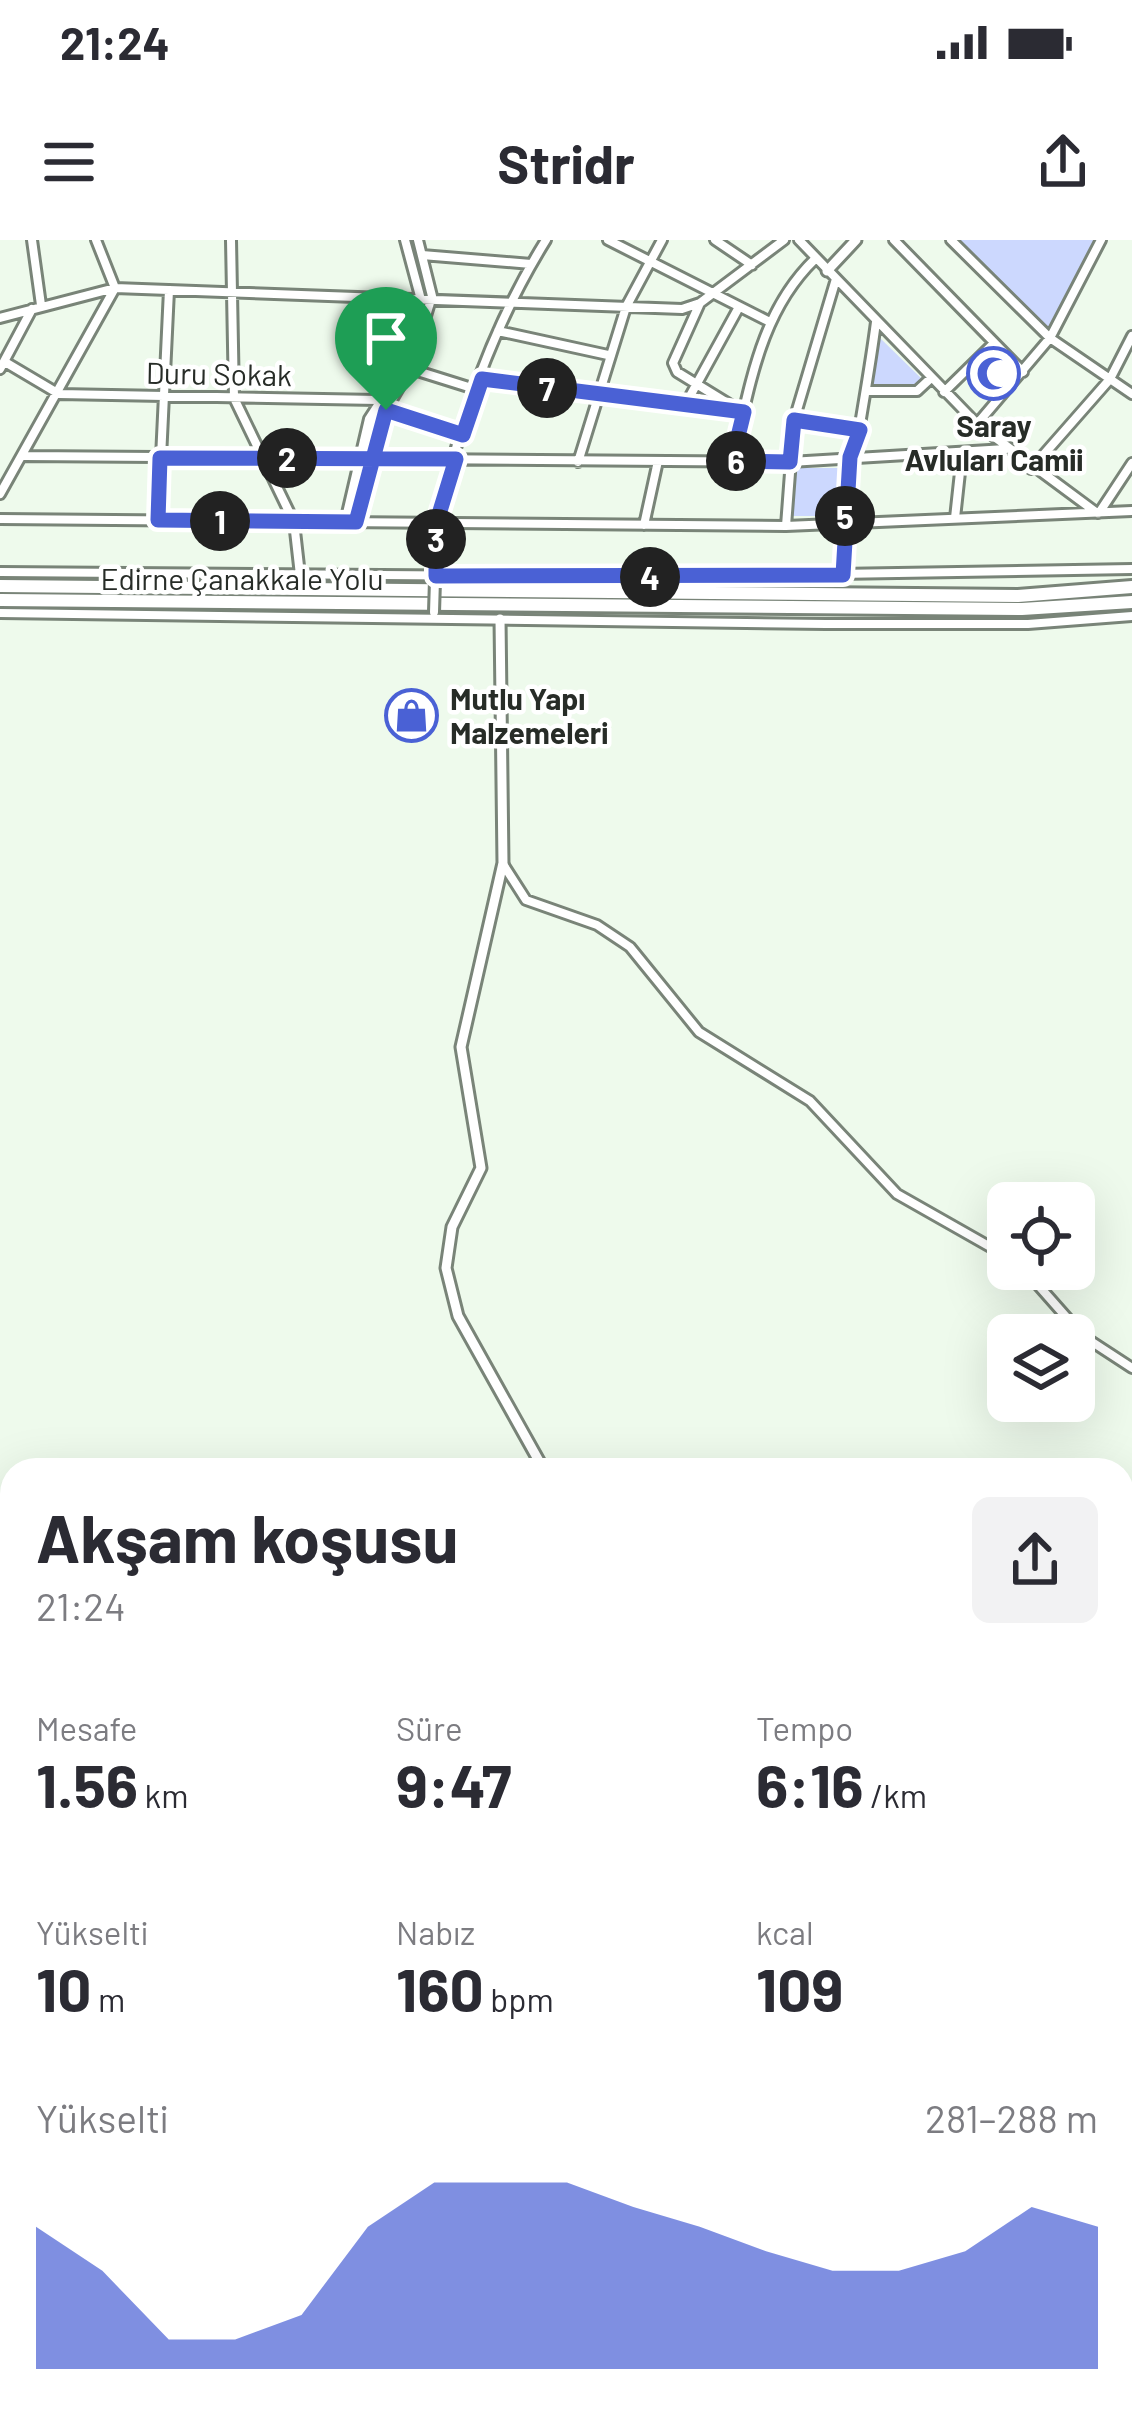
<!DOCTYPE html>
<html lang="tr">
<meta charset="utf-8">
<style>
body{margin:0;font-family:Barlow,sans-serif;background:#f2f2f3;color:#2b2b33;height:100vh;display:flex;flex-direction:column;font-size:45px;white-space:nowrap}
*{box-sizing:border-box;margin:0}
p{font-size:39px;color:#7c7c81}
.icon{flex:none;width:66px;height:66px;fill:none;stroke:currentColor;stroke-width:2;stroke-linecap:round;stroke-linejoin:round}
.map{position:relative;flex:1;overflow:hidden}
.drawer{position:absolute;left:0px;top:1218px;width:1134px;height:972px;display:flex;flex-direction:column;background:#fff;border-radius:36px 36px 0 0;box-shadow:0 12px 48px #0002}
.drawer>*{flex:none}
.buttons{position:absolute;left:987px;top:942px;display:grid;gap:24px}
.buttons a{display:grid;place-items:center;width:108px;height:108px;border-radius:18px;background:#fff;box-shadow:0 12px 48px #0002;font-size:60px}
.pin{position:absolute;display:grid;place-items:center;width:102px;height:102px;color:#fff;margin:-123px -51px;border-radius:50% 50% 50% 0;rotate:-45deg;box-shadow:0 0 12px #0007}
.pin .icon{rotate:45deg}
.km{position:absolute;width:60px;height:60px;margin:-30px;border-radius:50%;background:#222;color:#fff;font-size:33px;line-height:60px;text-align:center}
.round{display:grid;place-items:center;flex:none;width:126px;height:126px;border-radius:18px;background:#f2f2f3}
.summary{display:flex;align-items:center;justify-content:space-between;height:204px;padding:0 36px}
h1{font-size:66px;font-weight:700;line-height:90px}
.figures{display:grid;grid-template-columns:repeat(3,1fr);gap:18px;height:204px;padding:12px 36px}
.figures div{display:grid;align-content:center}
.figures b{font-size:60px;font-weight:700}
.figures small{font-size:33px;font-weight:400}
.figures p{font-size:33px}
.chart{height:336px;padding:24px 36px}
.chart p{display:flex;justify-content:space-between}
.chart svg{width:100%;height:216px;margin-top:12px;fill:#4a61d5;opacity:.7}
.status{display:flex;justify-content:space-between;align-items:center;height:84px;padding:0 60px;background:#fff;direction:ltr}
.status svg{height:33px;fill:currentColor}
header{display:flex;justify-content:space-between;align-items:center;height:156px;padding:0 36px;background:#fff;font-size:54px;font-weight:700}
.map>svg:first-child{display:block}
.green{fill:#ccd8fe}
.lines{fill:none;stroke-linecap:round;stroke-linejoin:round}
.stream{stroke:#929ec2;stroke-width:3}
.street-casing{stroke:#798478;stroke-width:14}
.secondary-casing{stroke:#798478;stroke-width:15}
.highway-casing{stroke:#798478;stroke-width:18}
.street{stroke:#fff;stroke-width:8}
.secondary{stroke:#fff;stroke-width:9}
.highway{stroke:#fff;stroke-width:12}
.street-bridge-casing{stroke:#798478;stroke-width:14;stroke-linecap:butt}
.street-bridge{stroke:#fff;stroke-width:8}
.route-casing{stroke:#fff;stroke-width:24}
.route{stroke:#4a61d5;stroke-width:15}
.labels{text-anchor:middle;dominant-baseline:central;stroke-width:9;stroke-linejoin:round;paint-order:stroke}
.street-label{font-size:30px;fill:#272c27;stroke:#fff}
.poi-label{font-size:30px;font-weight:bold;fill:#272c27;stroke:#fff}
</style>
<div class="status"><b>21:24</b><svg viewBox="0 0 49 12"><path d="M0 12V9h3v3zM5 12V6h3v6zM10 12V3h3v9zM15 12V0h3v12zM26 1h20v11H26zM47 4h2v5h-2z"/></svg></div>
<header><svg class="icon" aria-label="menu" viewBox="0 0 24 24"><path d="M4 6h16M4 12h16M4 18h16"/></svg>Stridr<svg class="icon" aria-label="share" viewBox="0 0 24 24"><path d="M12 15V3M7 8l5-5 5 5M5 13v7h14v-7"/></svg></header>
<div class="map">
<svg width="1132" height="2190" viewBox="0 0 1132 2190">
<rect width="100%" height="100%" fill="#eefaec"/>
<!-- green -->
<path class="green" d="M 957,0 L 1096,0 L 1053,88 L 1045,88 Z
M 880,98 L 923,140 L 915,145 L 872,145 Z
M 794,228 L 842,228 L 838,276 L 791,276 Z"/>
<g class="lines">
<!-- stream -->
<path class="stream" d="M 0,2030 L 12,2045
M 100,2178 L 108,2190"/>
<defs>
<path id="street" d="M 32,0 L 41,65
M 231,0 L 234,158 L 294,282 L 300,335
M 608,0 L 768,81
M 715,0 L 752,25
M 799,0 L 977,184 L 1097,273
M 894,0 L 1023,132
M 951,0 L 1050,98 L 1132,154
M 422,15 L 531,24
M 0,78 L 115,48 L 682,69 L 700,63
M 498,91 L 608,115
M 5,122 L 59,154 L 378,160 L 386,170 L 463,195
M 0,129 L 32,69
M 411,129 L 478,150
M 482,139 L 744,172
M 867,151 L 917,151 L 931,138
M 944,152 L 994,103
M 684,167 L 739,67
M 742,172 L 677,132 L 673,123 L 700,63 L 784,0
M 794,180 L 860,190
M 977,184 L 1050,98 L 1101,0
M 25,216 L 790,222 L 1006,209
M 732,221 C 750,148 759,73 815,19
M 578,222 L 626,67 L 662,0
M 1031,229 L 1110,139 L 1132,96
M 0,254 L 115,48 L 96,0
M 1099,273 L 1132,223
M 955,278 L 962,214
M 0,279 L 786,286 L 1132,271
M 158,281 L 169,50
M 345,282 L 369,179 L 395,139 L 420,56 L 405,0
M 356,282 L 386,170 L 410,129 L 432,56 L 418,0
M 644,285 L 658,221
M 786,286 L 794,180 L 836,39
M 0,332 L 656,337 L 1132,329
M 843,335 C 845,248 865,168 876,82
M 436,336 C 437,229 490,90 546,0
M 0,373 L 826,384 L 1028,384 L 1132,376
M 503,624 L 526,660 L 597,685 L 630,707 L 699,792 L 810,861 L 897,954 L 1008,1017
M 1024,1029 L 1083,1096 L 1132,1128"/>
<path id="secondary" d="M 827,31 L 856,0
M 500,379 L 503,623 L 461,807 L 481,928 L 452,987 L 446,1028 L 458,1076 L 544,1230
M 905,2178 L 907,2190"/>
<path id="highway" d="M 0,346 L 1018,356 L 1132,347
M 0,360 L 1022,369 L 1132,362"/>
</defs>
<!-- street casing -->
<use href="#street" class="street-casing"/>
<!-- secondary casing -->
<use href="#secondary" class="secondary-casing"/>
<!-- highway casing -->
<use href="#highway" class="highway-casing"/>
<!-- street -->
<use href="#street" class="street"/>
<!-- secondary -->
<use href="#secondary" class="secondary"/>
<!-- highway -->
<use href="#highway" class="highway"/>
<defs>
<path id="street-bridge" d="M 434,372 L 435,340"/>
</defs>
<!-- street-bridge casing -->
<use href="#street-bridge" class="street-bridge-casing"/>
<!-- street-bridge -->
<use href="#street-bridge" class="street-bridge"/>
</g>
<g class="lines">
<defs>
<path id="route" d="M 386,170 L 356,282 L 158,280 L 160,218 C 259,218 357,219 456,219 L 436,284 L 436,336 L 843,335 L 850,217 L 860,190 L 794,180 L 790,222 L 732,221 L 744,172 L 482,139 L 463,195 L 386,170"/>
</defs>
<!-- route casing -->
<use href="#route" class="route-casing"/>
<!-- route -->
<use href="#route" class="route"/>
</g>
<!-- icons -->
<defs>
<symbol id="mosque-ring" viewBox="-11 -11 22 22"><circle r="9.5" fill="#fff" stroke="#4a61d5" stroke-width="1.5"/><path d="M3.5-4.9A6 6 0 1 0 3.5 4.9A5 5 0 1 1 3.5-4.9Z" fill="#4a61d5"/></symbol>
<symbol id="shop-ring" viewBox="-11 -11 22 22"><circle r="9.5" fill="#fff" stroke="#4a61d5" stroke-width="1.5"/><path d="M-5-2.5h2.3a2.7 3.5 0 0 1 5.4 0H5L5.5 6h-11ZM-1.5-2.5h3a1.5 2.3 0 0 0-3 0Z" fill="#4a61d5"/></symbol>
</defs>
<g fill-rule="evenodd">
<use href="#mosque-ring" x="964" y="104" width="59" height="59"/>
<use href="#shop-ring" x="382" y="446" width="59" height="59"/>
</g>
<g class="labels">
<!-- street labels -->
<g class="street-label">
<text transform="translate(219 133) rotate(1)">Duru Sokak</text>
<text x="242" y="338">Edirne Çanakkale Yolu</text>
</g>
<!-- poi labels -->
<g class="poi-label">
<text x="994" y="185">Saray<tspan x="994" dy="34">Avluları Camii</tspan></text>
<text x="450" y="458" text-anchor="start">Mutlu Yapı<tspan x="450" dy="34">Malzemeleri</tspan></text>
</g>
</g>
</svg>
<div class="buttons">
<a><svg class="icon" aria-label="locate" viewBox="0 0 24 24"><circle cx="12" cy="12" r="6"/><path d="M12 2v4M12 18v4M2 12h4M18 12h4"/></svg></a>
<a><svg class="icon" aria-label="layers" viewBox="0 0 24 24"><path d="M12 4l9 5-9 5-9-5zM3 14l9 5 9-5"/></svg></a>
</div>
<div class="pin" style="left:386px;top:170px;background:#1e9e55"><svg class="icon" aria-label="arrive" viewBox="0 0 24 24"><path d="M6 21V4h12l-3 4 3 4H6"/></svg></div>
<b class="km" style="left:220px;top:281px">1</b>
<b class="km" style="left:287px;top:218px">2</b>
<b class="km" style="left:436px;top:299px">3</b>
<b class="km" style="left:650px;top:337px">4</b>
<b class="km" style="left:845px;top:276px">5</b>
<b class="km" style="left:736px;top:221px">6</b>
<b class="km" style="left:547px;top:148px">7</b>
<section class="drawer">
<div class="summary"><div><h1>Akşam koşusu</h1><p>21:24</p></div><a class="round"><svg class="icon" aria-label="share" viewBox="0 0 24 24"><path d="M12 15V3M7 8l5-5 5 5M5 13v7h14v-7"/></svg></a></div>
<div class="figures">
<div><p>Mesafe</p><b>1.56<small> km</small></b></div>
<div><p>Süre</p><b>9:47</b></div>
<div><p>Tempo</p><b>6:16<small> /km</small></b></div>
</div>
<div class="figures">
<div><p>Yükselti</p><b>10<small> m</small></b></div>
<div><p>Nabız</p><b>160<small> bpm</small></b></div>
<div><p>kcal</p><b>109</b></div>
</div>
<div class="chart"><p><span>Yükselti</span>281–288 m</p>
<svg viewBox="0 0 160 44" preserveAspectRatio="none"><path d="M0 44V15L10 24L20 38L30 38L40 33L50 15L60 6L70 6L80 6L90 11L100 15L110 20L120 24L130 24L140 20L150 11L160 15V44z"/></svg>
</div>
</section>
</div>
